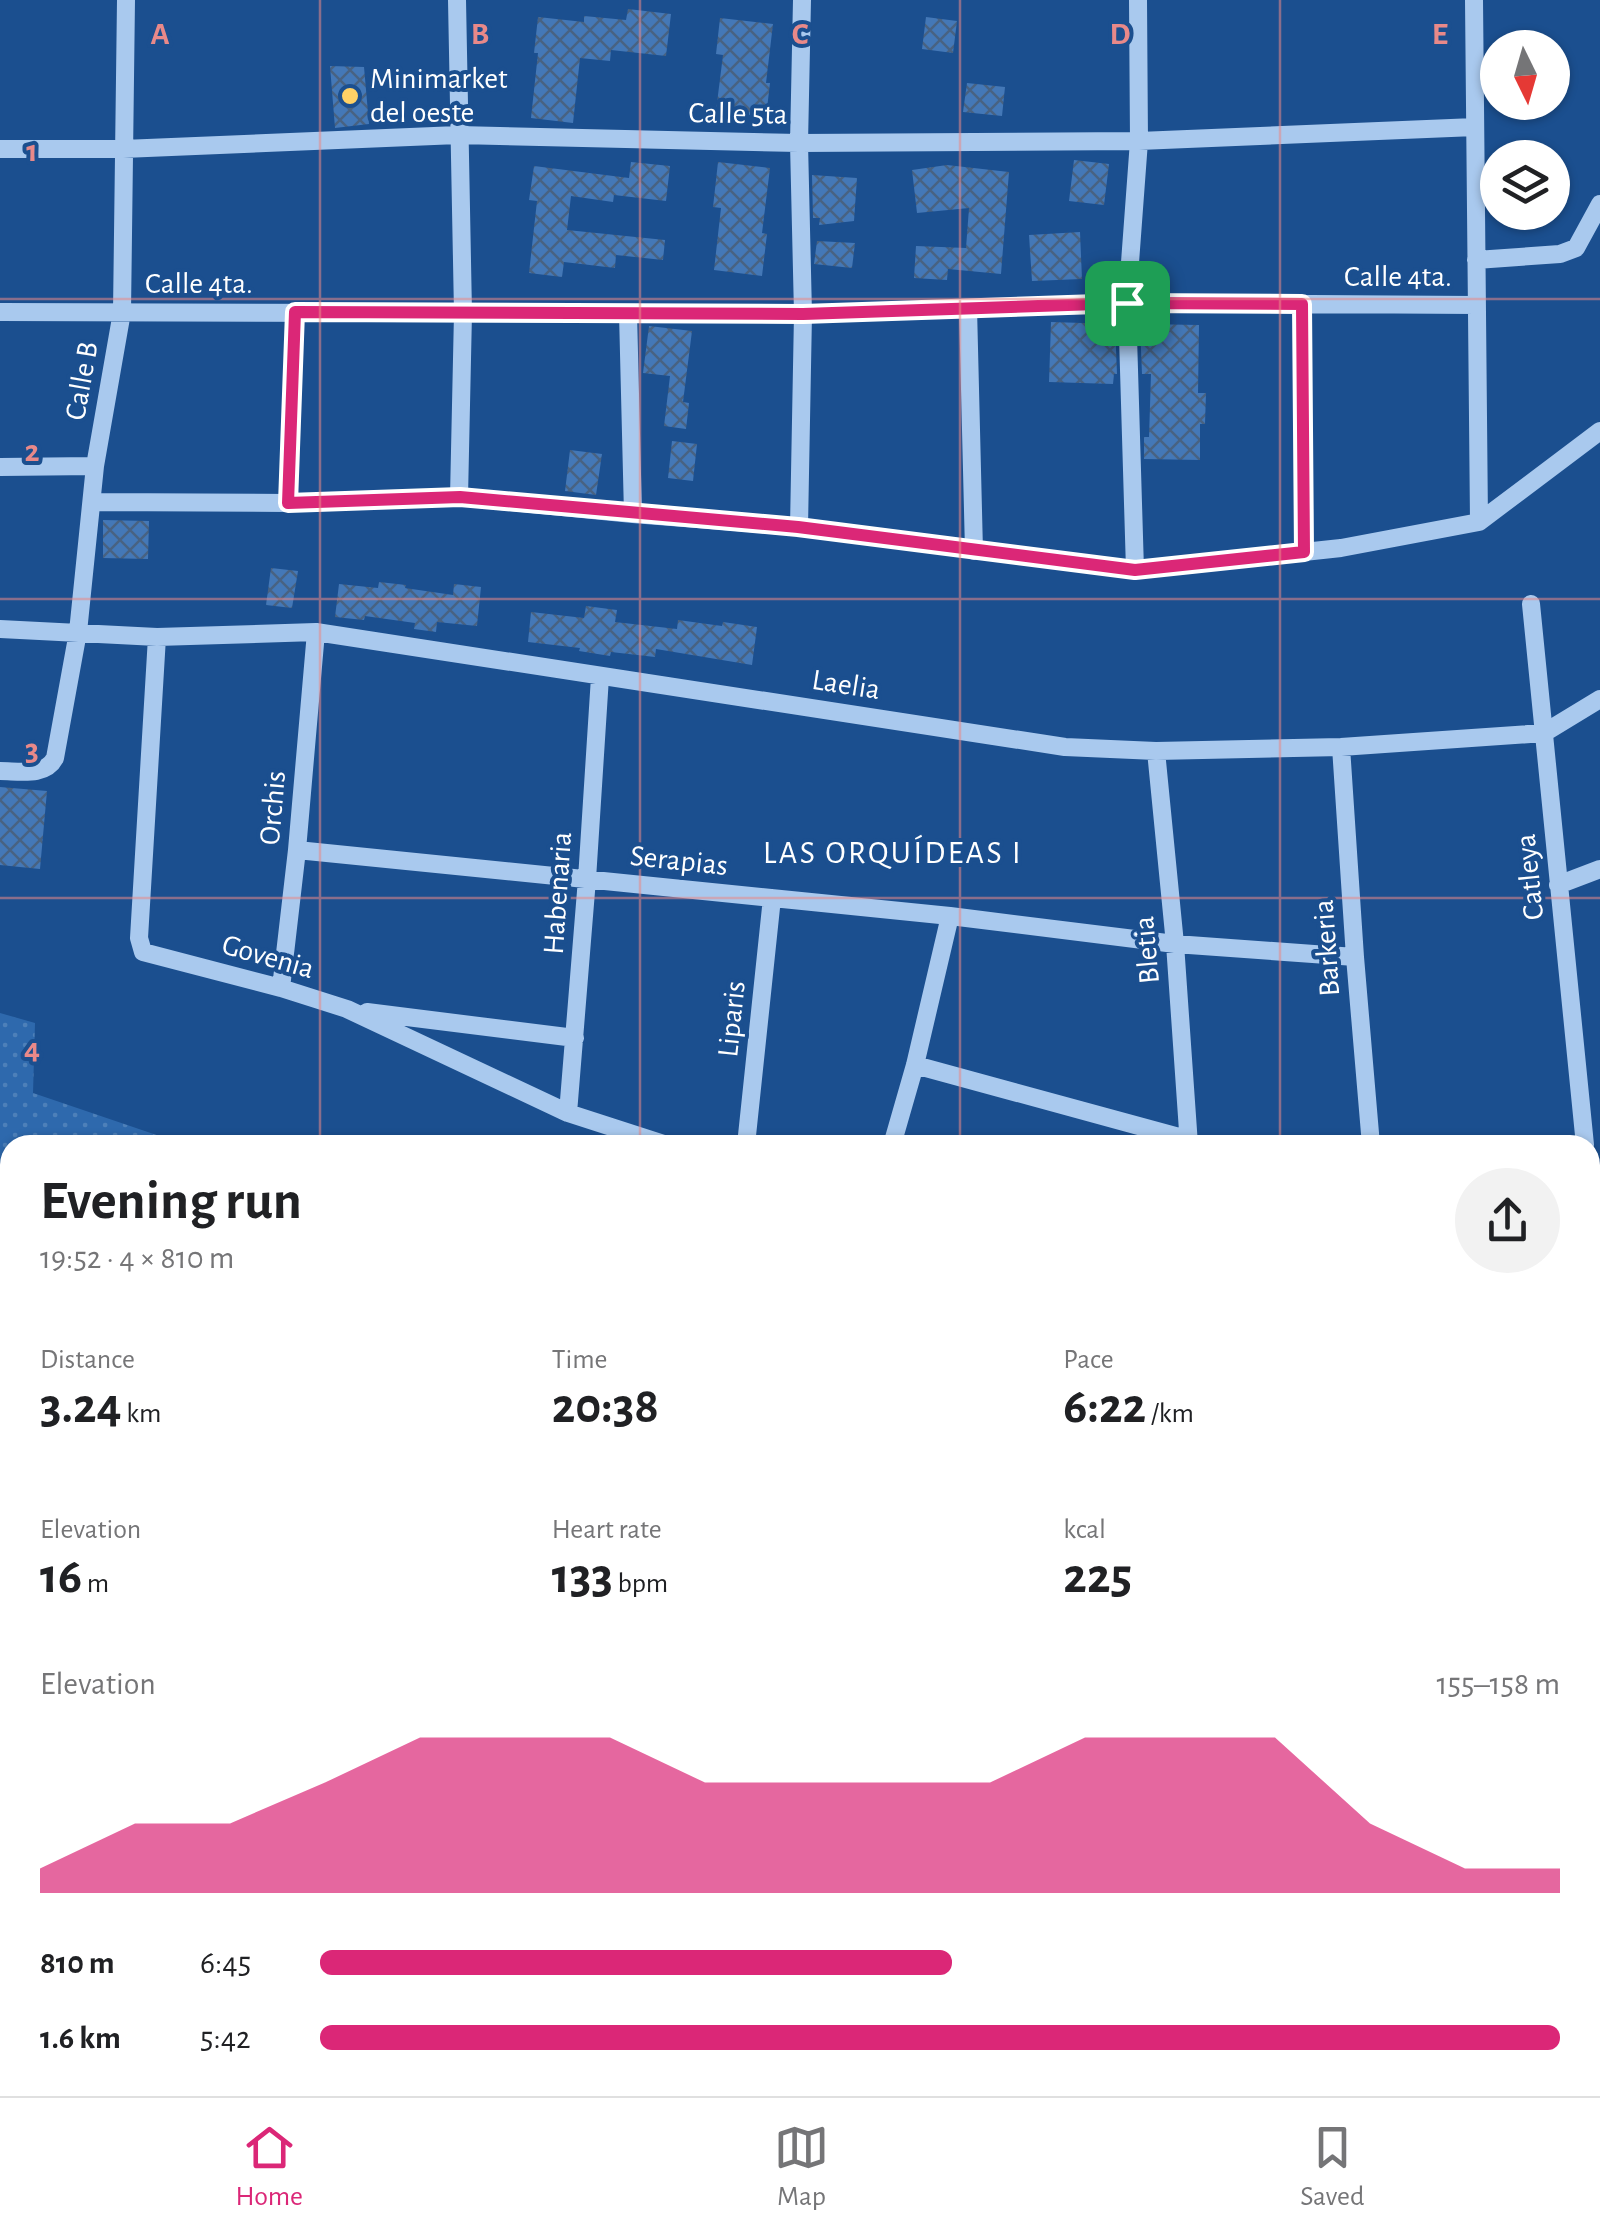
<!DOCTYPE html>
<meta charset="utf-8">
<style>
body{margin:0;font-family:"Alegreya Sans",sans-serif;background:#f2f2f2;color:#202124;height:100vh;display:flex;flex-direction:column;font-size:38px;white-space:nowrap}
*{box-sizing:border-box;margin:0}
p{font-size:32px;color:#757577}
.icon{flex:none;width:55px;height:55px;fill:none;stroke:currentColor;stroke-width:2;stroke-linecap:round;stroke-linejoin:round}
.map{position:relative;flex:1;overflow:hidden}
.details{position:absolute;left:0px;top:1135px;width:1600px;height:962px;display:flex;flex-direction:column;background:#fff;border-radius:30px 30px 0 0;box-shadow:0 2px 8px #0004}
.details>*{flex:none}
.needle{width:65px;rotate:175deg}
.buttons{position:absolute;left:1480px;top:30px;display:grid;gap:20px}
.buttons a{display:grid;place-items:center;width:90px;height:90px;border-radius:50%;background:#fff;box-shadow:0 2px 8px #0004;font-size:50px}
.pin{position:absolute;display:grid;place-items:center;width:85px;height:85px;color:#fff;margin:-42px;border-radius:20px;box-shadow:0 5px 15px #0006}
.round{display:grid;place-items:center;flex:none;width:105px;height:105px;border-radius:52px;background:#f2f2f2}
.summary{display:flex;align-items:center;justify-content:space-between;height:170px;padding:0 40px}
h1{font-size:55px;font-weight:600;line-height:75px}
.stats{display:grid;grid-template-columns:repeat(3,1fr);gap:15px;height:170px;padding:10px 40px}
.stats div{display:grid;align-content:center}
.stats b{font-size:50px;font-weight:600}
.stats small{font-size:28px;font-weight:400}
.stats p{font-size:28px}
.chart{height:280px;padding:20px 40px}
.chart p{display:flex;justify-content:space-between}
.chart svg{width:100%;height:180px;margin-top:10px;fill:#db2777;opacity:.7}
ul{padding:0 40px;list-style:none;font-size:32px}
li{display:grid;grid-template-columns:160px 120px 1fr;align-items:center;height:75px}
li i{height:25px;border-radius:12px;background:#db2777}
.tab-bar{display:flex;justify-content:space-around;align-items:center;height:140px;border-top:2px solid #e0e0e0;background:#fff;font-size:28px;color:#757577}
.tab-bar a{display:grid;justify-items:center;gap:5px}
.tab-bar .active{color:#db2777}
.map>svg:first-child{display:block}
.grass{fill:url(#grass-dots)}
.building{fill:url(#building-cross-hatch)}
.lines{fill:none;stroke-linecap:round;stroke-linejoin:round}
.minor{stroke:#a9c9ee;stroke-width:18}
.route-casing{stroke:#fff;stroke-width:20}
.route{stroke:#db2777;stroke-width:12}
.grid{fill:none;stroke:#e88989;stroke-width:2.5;stroke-opacity:0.55}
.poi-dot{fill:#ffd166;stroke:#1b4f8f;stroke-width:4}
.labels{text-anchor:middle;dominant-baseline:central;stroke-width:8;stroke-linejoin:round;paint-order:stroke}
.poi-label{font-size:30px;fill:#fff;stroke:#1b4f8f;text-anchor:start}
.street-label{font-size:30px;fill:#fff;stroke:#1b4f8f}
.neighbourhood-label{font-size:32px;letter-spacing:2.5px;fill:#fff;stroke:#1b4f8f}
.grid-label{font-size:32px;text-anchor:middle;font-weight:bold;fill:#e88989;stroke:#1b4f8f;stroke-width:8;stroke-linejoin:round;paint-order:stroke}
</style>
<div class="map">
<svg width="1600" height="2096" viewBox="0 0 1600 2096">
<defs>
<pattern id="grass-dots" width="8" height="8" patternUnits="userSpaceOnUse" patternTransform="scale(2.5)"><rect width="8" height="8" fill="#2e69ad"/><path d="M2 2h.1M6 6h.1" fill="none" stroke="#4d80b9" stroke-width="1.8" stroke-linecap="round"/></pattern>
<pattern id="building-cross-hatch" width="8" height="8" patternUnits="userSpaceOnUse" patternTransform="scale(2.5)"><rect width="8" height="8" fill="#4478b7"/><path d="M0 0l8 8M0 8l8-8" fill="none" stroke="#486282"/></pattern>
</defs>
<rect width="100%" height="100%" fill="#1b4f8f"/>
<!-- grass -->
<path class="grass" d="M 0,1013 L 35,1023 L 33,1093 L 186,1145 L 10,1145 L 10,1822 L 0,1806 Z"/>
<!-- building -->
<path class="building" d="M 628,9 L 671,14 L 666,56 L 611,50 L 610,61 L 580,58 L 573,123 L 531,118 L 538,53 L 534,53 L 538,17 L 584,22 L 584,16 L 626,20 Z
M 926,17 L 957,21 L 953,53 L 922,49 Z
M 720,18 L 773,24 L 766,83 L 770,83 L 766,117 L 716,111 L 723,55 L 716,54 Z
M 330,66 L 364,67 L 369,124 L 335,128 Z
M 967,83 L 1005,87 L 1002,116 L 963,112 Z
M 1074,160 L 1109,164 L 1104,205 L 1069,201 Z
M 631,162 L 670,166 L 666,201 L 614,195 L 613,202 L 571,196 L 567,230 L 665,240 L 663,260 L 616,255 L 615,268 L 564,262 L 562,277 L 529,273 L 537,201 L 529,200 L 534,166 L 629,178 Z
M 718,162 L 770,168 L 762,233 L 767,234 L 762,276 L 714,270 L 721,208 L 713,207 Z
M 947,165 L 1009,172 L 1001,274 L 948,269 L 947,280 L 914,278 L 916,246 L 966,248 L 969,208 L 917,213 L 912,170 Z
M 812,175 L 857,178 L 854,221 L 819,225 L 820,218 L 813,218 Z
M 1080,232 L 1082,279 L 1032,281 L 1029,235 Z
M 817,241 L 855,243 L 852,268 L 814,264 Z
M 1051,322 L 1115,324 L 1117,374 L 1114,374 L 1113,384 L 1049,382 Z
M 1143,324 L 1199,325 L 1198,393 L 1206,393 L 1205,424 L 1200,424 L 1200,460 L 1144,459 L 1144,437 L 1149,437 L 1151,374 L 1142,374 L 1140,325 Z
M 649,326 L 692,331 L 683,402 L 689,403 L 686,429 L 664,426 L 670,376 L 643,373 Z
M 672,441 L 697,444 L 693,481 L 668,478 Z
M 570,450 L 602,454 L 596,495 L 565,491 Z
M 103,520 L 149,521 L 148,559 L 103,558 Z
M 271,568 L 298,571 L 292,608 L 266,605 Z
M 379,582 L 406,585 L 405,588 L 453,595 L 454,584 L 481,587 L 477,626 L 437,622 L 436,632 L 414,629 L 415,623 L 365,616 L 364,620 L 335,617 L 339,584 L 378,588 Z
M 586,606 L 617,610 L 615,622 L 677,629 L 678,620 L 722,626 L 723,622 L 757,627 L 752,665 L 656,649 L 655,657 L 611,652 L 610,656 L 579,651 L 580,648 L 528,642 L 531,612 L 584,618 Z
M 0,787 L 47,791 L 40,869 L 0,865 Z"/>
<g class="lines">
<!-- minor -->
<path class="minor" d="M 457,0 L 463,313 L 459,497
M 1474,0 L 1479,522
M 0,149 L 123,149 L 458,135 L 799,143 L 1139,141 L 1475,127
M 1476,260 L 1560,254 L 1576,248 L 1600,204
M 1303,304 L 1303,552
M 968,308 L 974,551
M 0,312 L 803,314 L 1127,303 L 1477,305
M 628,313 L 633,514
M 0,467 L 95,466
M 93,502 L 288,503 L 459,497 L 633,514 L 799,527 L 1135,570 L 1341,548 L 1479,522 L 1600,431
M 288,503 L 295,312
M 799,527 L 803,314 L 799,143 L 802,0
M 1135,570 L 1127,303 L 1139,141 L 1138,0
M 1531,604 L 1585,1145
M 0,629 L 157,637 L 316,632 L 1065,747 L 1156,751 L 1341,747 L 1544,733 L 1600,699
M 157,637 L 139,938 L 143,952 L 281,988 L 347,1009 L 568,1113 L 667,1145
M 1341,747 L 1355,957 L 1371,1145
M 1156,751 L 1175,944 L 1189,1145
M 0,771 C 19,771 45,777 55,758 L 78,632 L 95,466 L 122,312 L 126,0
M 297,850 L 950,916 L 1175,944 L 1355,957
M 1558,885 L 1600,869
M 281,988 L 297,850 L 316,632
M 367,1012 L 575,1038
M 915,1065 L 1190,1140 L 1191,1145
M 568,1113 L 587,879 L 600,677
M 746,1145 L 772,898
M 892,1145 L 915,1065 L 950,916
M 1590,1194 L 1600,1291
M 1590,1467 L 1600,1471
M 1590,1970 L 1600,1970
M 981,2088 L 981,2096
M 1057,2088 L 1058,2096
M 300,2096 L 330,2088
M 960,2096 L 960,2088
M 1560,2096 L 1560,2088"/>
</g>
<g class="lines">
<defs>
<path id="route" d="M 1127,303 L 1302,304 L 1304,552 L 1135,570 L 798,527 L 460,497 L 288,503 L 295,312 L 803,314 Z"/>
</defs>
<!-- route casing -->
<use href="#route" class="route-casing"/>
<!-- route -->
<use href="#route" class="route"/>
</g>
<!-- grid -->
<path class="grid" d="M 320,0 L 320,1145M 640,0 L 640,1145M 960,0 L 960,1145M 1280,0 L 1280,1145M 0,299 L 1600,299M 0,599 L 1600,599M 0,898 L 1600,898M 0,1198 L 10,1198M 1590,1198 L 1600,1198M 0,1497 L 10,1497M 1590,1497 L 1600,1497M 0,1797 L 10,1797M 1590,1797 L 1600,1797M 320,2088 L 320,2096M 640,2088 L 640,2096M 960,2088 L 960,2096M 1280,2088 L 1280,2096"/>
<!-- markers -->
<circle class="poi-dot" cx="350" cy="96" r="10"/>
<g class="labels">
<!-- poi labels -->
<g class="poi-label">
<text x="370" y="79">Minimarket<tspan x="370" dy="34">del oeste</tspan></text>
</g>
<!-- street labels -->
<g class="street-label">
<text transform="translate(738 114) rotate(1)">Calle 5ta</text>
<text x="1398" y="277">Calle 4ta.</text>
<text x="199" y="284">Calle 4ta.</text>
<text transform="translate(82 381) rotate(-80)">Calle B</text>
<text transform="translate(846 685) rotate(9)">Laelia</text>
<text transform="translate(273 808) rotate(-85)">Orchis</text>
<text transform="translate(679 861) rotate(6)">Serapias</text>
<text transform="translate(1530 877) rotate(-96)">Catleya</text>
<text transform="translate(558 893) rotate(-86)">Habenaria</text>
<text transform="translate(1327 948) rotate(-94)">Barkeria</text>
<text transform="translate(1147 950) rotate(-95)">Bletia</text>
<text transform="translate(268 957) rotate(16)">Govenia</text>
<text transform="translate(732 1019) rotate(-84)">Liparis</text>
</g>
<!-- neighbourhood labels -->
<g class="neighbourhood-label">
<text x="893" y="853">LAS ORQUÍDEAS I</text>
</g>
</g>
<g class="grid-label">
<text x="160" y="44">A</text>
<text x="480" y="44">B</text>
<text x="800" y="44">C</text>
<text x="1120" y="44">D</text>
<text x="1440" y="44">E</text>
<text x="32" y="161">1</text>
<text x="32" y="461">2</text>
<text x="32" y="760">3</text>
<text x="32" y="1059">4</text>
</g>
</svg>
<div class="buttons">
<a><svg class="needle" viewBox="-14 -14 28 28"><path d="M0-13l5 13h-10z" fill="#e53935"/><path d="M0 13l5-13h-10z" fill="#757577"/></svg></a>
<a><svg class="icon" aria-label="layers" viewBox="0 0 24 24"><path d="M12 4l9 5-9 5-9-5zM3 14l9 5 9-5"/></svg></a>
</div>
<div class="pin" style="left:1127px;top:303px;background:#1e9e55"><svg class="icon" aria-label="arrive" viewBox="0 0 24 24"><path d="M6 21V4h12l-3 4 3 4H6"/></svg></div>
<section class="details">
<div class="summary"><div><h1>Evening run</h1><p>19:52 · 4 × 810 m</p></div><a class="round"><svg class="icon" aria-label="share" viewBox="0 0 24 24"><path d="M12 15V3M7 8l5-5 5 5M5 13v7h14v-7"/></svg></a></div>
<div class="stats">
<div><p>Distance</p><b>3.24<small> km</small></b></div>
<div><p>Time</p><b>20:38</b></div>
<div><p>Pace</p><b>6:22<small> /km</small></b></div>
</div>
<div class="stats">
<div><p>Elevation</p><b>16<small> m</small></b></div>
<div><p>Heart rate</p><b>133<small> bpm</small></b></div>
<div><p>kcal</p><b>225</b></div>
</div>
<div class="chart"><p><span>Elevation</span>155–158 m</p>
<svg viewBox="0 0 160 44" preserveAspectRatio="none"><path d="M0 44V38L10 27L20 27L30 17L40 6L50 6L60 6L70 17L80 17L90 17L100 17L110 6L120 6L130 6L140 27L150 38L160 38V44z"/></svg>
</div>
<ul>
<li><b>810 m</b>6:45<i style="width:51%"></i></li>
<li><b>1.6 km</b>5:42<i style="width:100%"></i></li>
</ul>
</section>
</div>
<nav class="tab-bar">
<a class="active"><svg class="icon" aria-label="home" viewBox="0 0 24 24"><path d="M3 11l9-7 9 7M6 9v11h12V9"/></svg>Home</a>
<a><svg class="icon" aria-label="map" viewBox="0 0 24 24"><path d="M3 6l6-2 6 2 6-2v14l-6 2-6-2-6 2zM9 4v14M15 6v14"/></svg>Map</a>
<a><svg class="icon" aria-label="saved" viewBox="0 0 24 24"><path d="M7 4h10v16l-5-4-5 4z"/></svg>Saved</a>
</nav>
